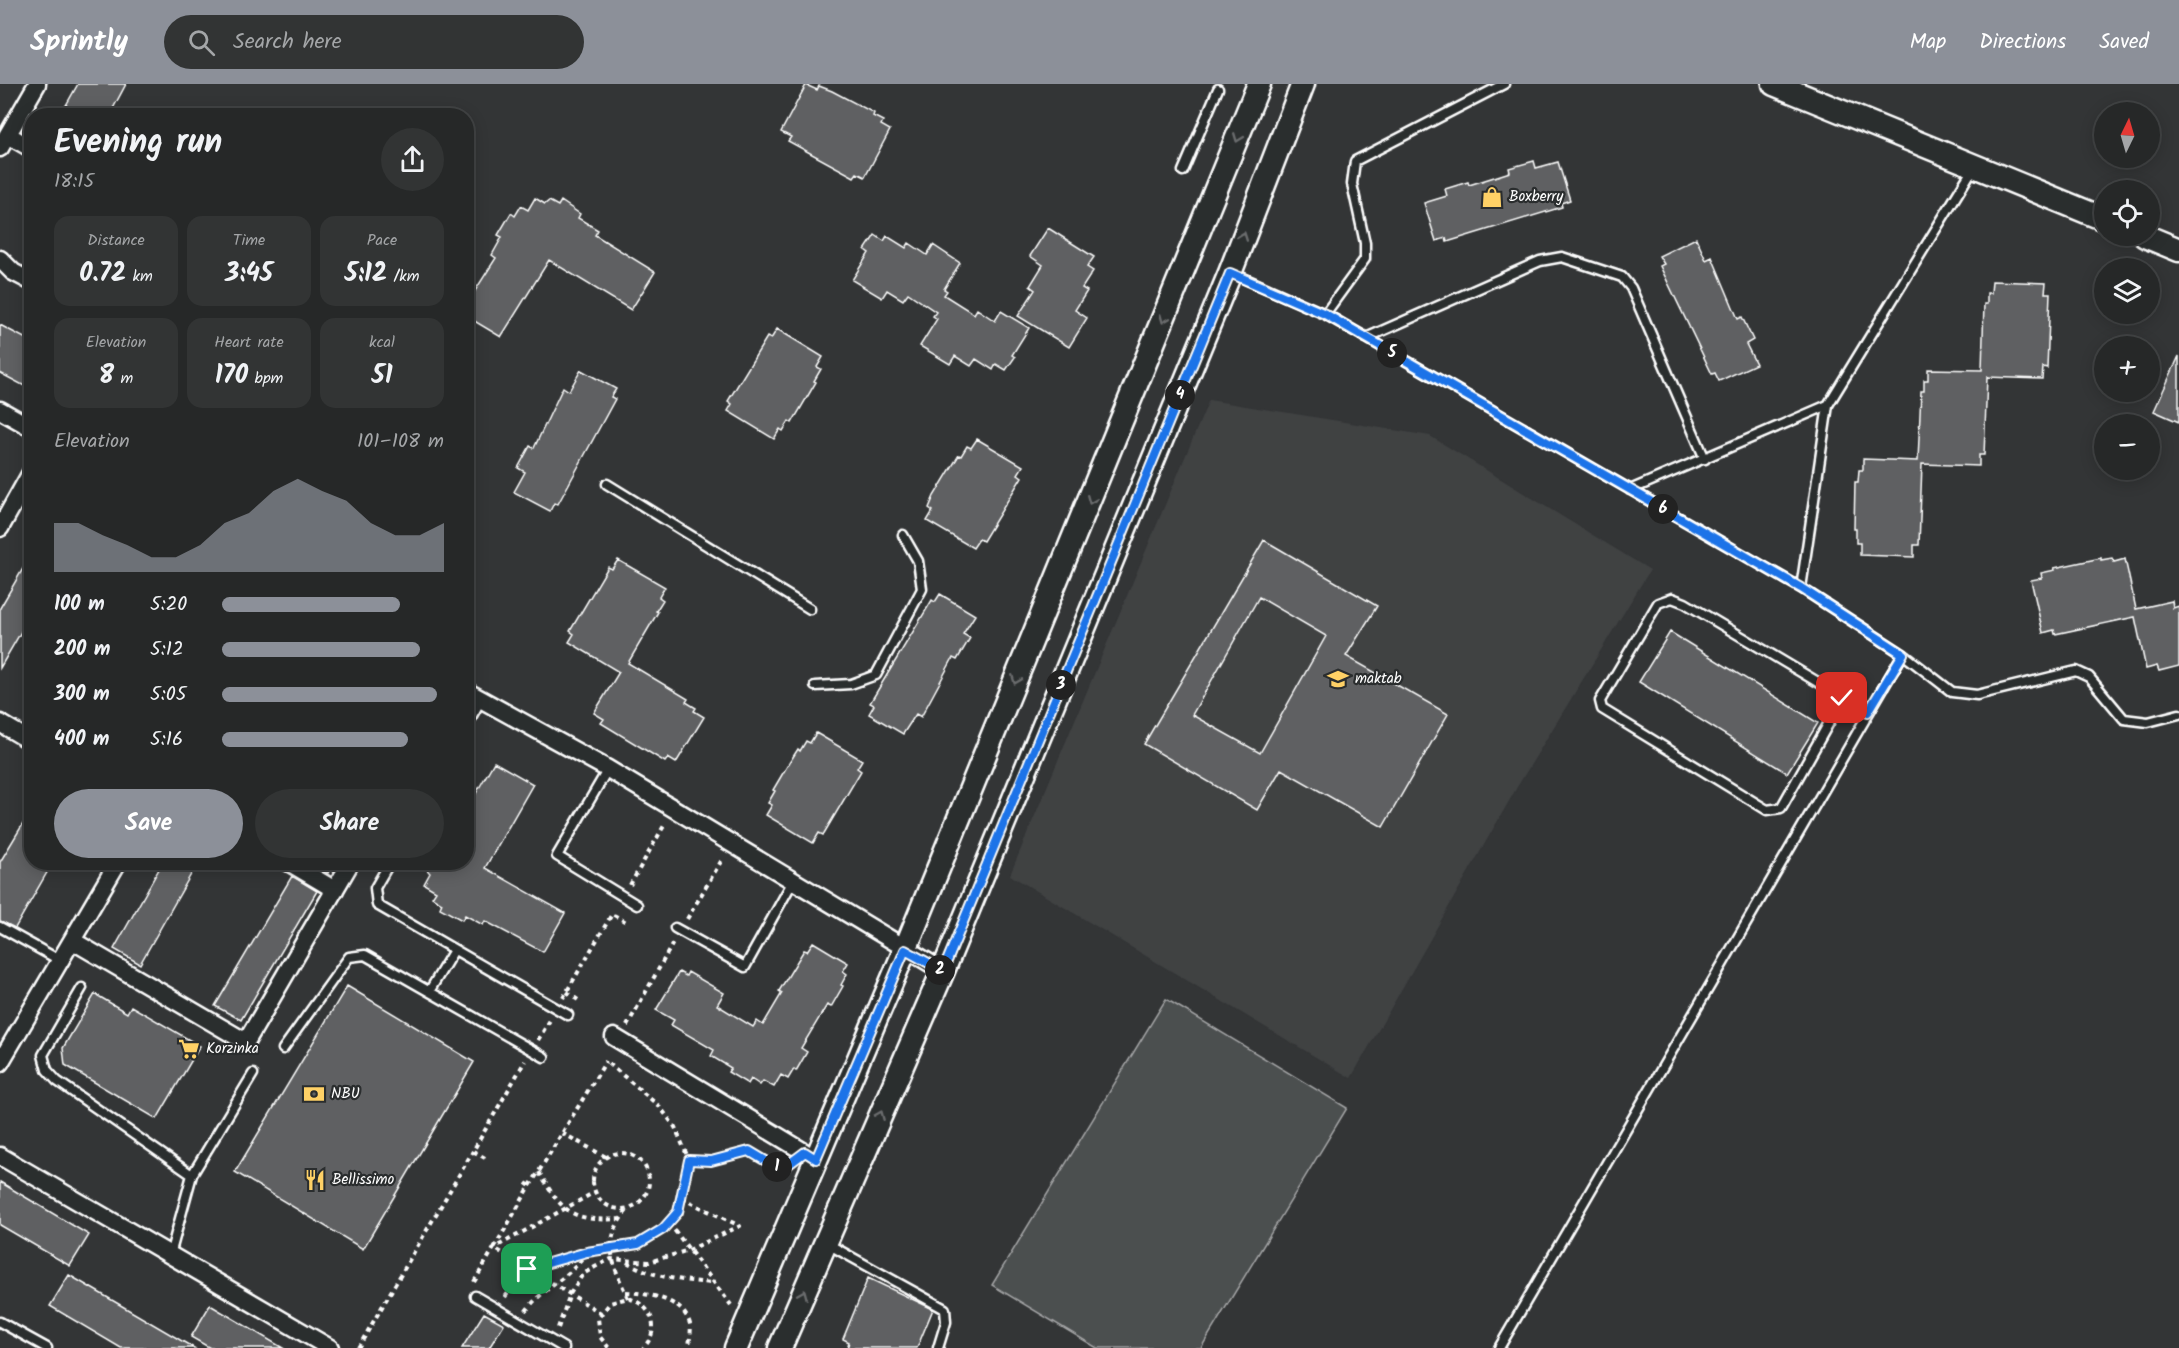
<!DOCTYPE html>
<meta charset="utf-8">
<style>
body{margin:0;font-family:Kalam,sans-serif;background:#323434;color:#f1f3f6;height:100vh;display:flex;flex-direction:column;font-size:22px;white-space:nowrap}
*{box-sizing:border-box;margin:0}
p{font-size:20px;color:#a4a6a8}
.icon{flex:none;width:33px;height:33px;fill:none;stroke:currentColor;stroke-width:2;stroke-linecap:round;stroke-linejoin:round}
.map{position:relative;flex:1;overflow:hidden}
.drawer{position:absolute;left:24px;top:24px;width:450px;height:762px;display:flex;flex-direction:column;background:#262828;border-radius:24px;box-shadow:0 3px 15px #0003,0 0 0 2px #424445}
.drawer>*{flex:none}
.needle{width:39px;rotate:5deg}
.fabs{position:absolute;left:2094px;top:18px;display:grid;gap:12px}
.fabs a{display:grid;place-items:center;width:66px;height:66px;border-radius:50%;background:#262828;box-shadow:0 3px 15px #0003,0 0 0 2px #424445;font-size:30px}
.pin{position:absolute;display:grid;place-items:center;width:51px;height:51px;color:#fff;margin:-26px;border-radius:12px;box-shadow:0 3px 9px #0006}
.km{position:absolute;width:30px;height:30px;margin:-15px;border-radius:50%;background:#222;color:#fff;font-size:16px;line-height:30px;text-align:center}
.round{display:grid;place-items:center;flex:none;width:63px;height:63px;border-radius:32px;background:#323434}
.head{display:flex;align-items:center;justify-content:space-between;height:102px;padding:0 30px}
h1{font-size:33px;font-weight:700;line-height:45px}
.metrics{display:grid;grid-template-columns:repeat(3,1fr);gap:9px;height:102px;padding:6px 30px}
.metrics div{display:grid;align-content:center;border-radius:15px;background:#323434;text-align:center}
.metrics b{font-size:26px;font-weight:700}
.metrics small{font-size:16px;font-weight:400}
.metrics p{font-size:16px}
.chart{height:168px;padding:12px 30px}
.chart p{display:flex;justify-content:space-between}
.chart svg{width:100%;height:108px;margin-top:6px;fill:#8c9099;opacity:.7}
.action{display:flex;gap:12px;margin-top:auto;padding:12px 30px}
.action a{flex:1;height:69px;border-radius:36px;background:#8c9099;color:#fff;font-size:24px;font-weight:700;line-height:69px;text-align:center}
.action a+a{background:#323434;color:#f1f3f6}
ul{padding:0 30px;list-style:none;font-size:20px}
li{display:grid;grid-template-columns:96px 72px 1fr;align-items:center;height:45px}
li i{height:15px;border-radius:8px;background:#8c9099}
header{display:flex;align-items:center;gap:36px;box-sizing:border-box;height:84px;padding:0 30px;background:#8c9099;color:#fff}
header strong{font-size:28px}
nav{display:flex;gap:33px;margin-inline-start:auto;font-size:21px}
.search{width:420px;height:54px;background:#323434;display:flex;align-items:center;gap:15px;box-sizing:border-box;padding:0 21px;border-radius:33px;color:#a4a6a8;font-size:22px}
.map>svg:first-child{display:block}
.built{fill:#404243}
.green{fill:#4c4f50;stroke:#a6a7a8;stroke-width:1.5}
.building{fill:#5f6162;stroke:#fff;stroke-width:1.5;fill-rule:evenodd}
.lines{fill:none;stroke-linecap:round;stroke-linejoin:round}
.lane-casing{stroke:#fff;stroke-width:13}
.street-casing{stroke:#fff;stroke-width:21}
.secondary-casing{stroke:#fff;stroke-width:27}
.path{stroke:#fff;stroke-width:4;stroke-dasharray:4.5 4.5;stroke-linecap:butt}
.lane{stroke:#2a2d2e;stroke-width:8}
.street{stroke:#2a2d2e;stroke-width:16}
.secondary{stroke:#2a2d2e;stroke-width:22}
.oneway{stroke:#6a6c6d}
.route-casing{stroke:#fff;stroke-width:12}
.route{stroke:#1a73e8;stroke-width:8}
.labels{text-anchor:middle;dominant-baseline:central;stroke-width:4.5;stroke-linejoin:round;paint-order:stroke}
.poi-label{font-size:15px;fill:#fff;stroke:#2a2d2e;text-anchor:start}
</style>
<header>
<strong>Sprintly</strong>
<div class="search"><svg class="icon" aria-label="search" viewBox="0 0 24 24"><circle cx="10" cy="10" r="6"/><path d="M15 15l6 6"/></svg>Search here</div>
<nav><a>Map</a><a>Directions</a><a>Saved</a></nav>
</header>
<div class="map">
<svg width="2179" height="1264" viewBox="0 0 2179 1264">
<rect width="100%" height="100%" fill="#333536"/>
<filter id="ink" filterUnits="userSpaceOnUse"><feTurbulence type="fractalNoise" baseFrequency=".0167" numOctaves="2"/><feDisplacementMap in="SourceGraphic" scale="12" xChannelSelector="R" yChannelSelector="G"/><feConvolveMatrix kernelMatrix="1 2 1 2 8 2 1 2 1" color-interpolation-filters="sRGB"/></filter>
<g filter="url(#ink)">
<!-- built -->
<path class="built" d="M 1209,316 L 1430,352 L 1650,486 L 1517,703 L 1351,994 L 1010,791 Z"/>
<!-- green -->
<path class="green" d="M 1166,915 L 1347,1024 L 1201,1264 L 1097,1264 L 992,1201 Z"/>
<!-- building -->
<path class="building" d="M 78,0 L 126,0 L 109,32 L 60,32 Z
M 806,1 L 817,6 L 819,2 L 832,7 L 874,29 L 873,32 L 883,37 L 881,41 L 890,46 L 865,93 L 857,89 L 854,93 L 788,57 L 791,53 L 781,48 Z
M 1534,77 L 1536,84 L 1558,78 L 1570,116 L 1561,119 L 1562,123 L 1447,158 L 1446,154 L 1436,157 L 1424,119 L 1447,112 L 1445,105 L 1468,98 L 1469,101 L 1510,88 L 1509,84 Z
M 535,114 L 545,120 L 549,117 L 558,122 L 561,117 L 580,130 L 578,134 L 598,146 L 595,151 L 655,188 L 631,226 L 549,176 L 501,253 L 466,232 L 466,221 L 496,174 L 492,171 L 502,153 L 498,151 L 511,129 L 515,132 L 521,122 L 528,126 Z
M 1048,144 L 1094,173 L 1087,183 L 1093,187 L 1082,204 L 1087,207 L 1075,226 L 1087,234 L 1069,263 L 1018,232 L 1035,206 L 1030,202 L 1043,181 L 1030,172 Z
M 875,151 L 884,157 L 887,152 L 906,164 L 909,159 L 927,171 L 933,161 L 960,179 L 944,205 L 947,207 L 944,211 L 974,230 L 977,225 L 995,237 L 1001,227 L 1029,244 L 1012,271 L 1015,273 L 1006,286 L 996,280 L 993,286 L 976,275 L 971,282 L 955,272 L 950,280 L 920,262 L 937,235 L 933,232 L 936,228 L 908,209 L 903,216 L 887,206 L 882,214 L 852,196 L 869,169 L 865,166 Z
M 1696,154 L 1706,176 L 1712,173 L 1738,235 L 1742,233 L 1753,256 L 1746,260 L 1756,280 L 1719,297 L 1715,289 L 1712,290 L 1660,182 L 1664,180 L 1659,172 Z
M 1992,197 L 2046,199 L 2045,209 L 2050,209 L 2047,284 L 2043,283 L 2042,295 L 1987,293 L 1984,371 L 1979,371 L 1979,382 L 1922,380 L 1919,461 L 1914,461 L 1914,473 L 1860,471 L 1860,459 L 1856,459 L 1856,445 L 1854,445 L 1855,398 L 1858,398 L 1859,386 L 1863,386 L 1863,375 L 1918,377 L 1921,307 L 1924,307 L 1924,296 L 1928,296 L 1928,285 L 1982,286 L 1984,220 L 1987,220 L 1987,209 L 1991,209 Z
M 0,241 L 32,258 L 32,306 L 0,289 Z
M 777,245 L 823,273 L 817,283 L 821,285 L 814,297 L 816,298 L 792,339 L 789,337 L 783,347 L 780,345 L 774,355 L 728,327 L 732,320 L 728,317 L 767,253 L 771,255 Z
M 2179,272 L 2179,338 L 2154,327 Z
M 581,286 L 616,305 L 611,313 L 615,315 L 558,420 L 554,419 L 550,427 L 514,408 L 525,388 L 518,384 L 530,362 L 534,364 L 563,303 L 569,307 Z
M 977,355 L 1023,382 L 1018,390 L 1022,393 L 983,457 L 979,455 L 973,464 L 927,437 L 933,427 L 929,424 L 934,412 L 959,371 L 961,372 L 967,362 L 971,364 Z
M 1264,456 L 1377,522 L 1346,572 L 1448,630 L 1383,743 L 1281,685 L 1257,726 L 1144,660 ZM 1259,513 L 1326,552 L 1260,669 L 1192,631 Z
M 32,469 L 32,529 L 0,584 L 0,524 Z
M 2101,474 L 2101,476 L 2112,474 L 2114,478 L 2125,475 L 2136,525 L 2172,517 L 2173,524 L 2179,522 L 2179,582 L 2159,587 L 2157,582 L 2146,585 L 2135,533 L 2055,550 L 2054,546 L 2043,549 L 2031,496 L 2042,494 L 2041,489 L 2055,486 L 2054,484 Z
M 618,476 L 665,503 L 659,513 L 663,516 L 656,527 L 658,528 L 628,579 L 688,615 L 686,618 L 696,624 L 694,627 L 704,633 L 676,679 L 668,674 L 665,678 L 601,639 L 604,635 L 594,629 L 619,588 L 569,558 L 574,550 L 570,547 L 608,483 L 612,485 Z
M 940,510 L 975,531 L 963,550 L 970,554 L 957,576 L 953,574 L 921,633 L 916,630 L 903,650 L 869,630 L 874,621 L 870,619 L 932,516 L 935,518 Z
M 1670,548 L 1818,639 L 1787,689 L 1639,598 Z
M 816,649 L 862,676 L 857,684 L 861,687 L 823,751 L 819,749 L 813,759 L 766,731 L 772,721 L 768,719 L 775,707 L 773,706 L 786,684 L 798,665 L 800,667 L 806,657 L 810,659 Z
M 494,678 L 533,700 L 485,784 L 565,829 L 543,868 L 485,837 L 483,841 L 465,831 L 462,836 L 440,824 L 442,819 L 432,813 L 436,807 L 424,800 L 430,789 L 420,778 L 466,778 L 466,727 Z
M 32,725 L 32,778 L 53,778 L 15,844 L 0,837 L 0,778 Z
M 163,778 L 198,778 L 140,880 L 114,865 Z
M 309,778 L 334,778 L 328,789 Z
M 292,792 L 317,807 L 241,936 L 215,922 Z
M 813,858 L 848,879 L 843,887 L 847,890 L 841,901 L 843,902 L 831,923 L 827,921 L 801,964 L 807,968 L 796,987 L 794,985 L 788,995 L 781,991 L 774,1003 L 763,997 L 760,1001 L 751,995 L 748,1000 L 728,988 L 731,984 L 711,972 L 714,966 L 671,941 L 674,936 L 656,926 L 679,888 L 686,892 L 688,888 L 724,909 L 717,921 L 753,943 L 757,937 L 763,941 L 782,909 L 779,907 L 804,866 L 807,867 Z
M 347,902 L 474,978 L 363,1165 L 235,1088 Z
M 95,910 L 127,929 L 131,922 L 200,962 L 157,1035 L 65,981 L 63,964 Z
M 0,1098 L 89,1151 L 70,1182 L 0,1141 Z
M 69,1191 L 194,1264 L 121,1264 L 50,1222 Z
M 868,1194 L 933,1225 L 917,1264 L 847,1264 L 849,1258 L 843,1255 Z
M 210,1221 L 283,1264 L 210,1264 L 191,1253 Z
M 484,1229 L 504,1240 L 489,1264 L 462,1264 Z"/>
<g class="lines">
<defs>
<path id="lane" d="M 1183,87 L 1218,5
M 1232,189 L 1325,230 L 1801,504 L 1903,570 L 1952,608 L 1977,611 L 2076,587 L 2089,593 L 2124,635 L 2148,638 L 2179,630
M 1325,230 L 1365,175 L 1365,159 L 1352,100 L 1355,77 L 1504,0
M 1366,254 L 1540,177 L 1562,173 L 1622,193 L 1631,204 L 1705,375
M 607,400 L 810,525
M 1630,406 L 1828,321
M 1801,504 L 1828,321 L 1974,83
M 815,602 L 851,600 L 876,591 L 922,505 L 918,477 L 903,451
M 1843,614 L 1781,724 L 1767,726 L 1602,625 L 1600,617 L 1658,519 L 1672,514 L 1685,519 L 1868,628
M 466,642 L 481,616
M 608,685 L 557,772 L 637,821
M 390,778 L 375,804 L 377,821 L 568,931
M 0,843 L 61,877
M 675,844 L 745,883 L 793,797
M 82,904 L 43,971 L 47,986 L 57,997 L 192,1091 L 170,1171
M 430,906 L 454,866
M 283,965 L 349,873 L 365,871 L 544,973
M 192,1091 L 253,990
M 826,1159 L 945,1225 L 946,1238 L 938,1264
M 475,1212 L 564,1264
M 0,1238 L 47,1264
M 1499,1264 L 1903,570"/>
<path id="street" d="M 8,51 L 32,65
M 0,64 L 37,0
M 0,175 L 13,188 L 32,198
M 0,326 L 32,344
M 0,444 L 32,387
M 466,607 L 608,685 L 943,887
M 0,639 L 32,658
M 288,778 L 335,806
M 73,857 L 246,958 L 351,778
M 614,953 L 816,1075
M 0,979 L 118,778
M 0,1072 L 330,1264"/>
<path id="secondary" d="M 1774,0 L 2104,135
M 2145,152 L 2179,166
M 736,1264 L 905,866 L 1259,0
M 780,1264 L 943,887 L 1230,189 L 1303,0"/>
</defs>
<!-- lane casing -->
<use href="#lane" class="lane-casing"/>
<!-- street casing -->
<use href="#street" class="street-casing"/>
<!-- secondary casing -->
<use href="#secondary" class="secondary-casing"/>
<!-- path -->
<path class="path" d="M 630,801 L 665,740
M 687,835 L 723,774
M 567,908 L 578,916
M 563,914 L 612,830 L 626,838
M 627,942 L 673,859
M 538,956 L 550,936
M 562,1049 L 606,1073
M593 1097a28 28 0 1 1 56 0a28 28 0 1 1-56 0Z
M 485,1074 L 473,1067 L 525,977
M 689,1076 L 711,1077 L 749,1067 L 781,1086 L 791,1079
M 539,1088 C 562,1128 572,1138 620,1135
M 526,1099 L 530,1102 L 494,1164 L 601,1229
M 530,1102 L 606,977
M 669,1139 L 731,1221
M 627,1178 C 655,1194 683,1197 714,1199
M 474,1198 L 494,1164 L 595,1108
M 626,1208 C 647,1209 683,1215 690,1240 C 692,1247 689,1257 689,1264
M 505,1213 L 527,1185 L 587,1168 L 638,1160 L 663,1145 L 678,1128 L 689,1076 L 675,1043 L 660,1023 L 606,977
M 628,1214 C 612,1180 601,1157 628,1125
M 526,1227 C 543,1203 572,1193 587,1168
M 558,1244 L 570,1210 L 583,1190 L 595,1183 L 611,1175 L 649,1178 L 689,1166 L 740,1142 L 681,1114
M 358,1264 L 473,1067
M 609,1264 L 600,1253 L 598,1234 L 610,1219 L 628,1214 C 652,1221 662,1245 643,1264"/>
<!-- lane -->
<use href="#lane" class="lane"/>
<!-- street -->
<use href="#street" class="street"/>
<!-- secondary -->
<use href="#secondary" class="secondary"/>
</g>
<!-- one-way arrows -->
<defs><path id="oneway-chevron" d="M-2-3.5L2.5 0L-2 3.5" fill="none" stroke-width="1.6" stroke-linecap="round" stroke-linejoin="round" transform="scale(1.5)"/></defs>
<g class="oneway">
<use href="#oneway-chevron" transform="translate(1238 54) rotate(111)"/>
<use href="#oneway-chevron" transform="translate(1243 152) rotate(-70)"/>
<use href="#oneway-chevron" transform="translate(1164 235) rotate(112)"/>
<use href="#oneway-chevron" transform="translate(1091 416) rotate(112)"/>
<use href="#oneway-chevron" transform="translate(1016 596) rotate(112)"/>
<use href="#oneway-chevron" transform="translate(880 1031) rotate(-67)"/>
<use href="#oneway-chevron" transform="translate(803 1210) rotate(-67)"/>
</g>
</g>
<g class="lines" filter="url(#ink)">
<defs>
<path id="route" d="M 527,1185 L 587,1168 L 638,1160 L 663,1145 L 678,1128 L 689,1076 L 711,1077 L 749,1067 L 781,1086 L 805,1068 L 816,1075 L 905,866 L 943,887 L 1230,189 L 1325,230 L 1801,504 L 1903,570 L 1868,628 L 1842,614"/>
</defs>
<!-- route casing -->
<use href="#route" class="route-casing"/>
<!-- route -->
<use href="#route" class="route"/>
</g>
<!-- icons -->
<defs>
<symbol id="shop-bare" viewBox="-9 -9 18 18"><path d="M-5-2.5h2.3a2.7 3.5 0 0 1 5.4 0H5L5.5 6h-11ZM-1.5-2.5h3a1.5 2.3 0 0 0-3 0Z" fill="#ffd166" stroke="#2a2d2e" stroke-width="2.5" paint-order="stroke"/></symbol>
<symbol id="school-bare" viewBox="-9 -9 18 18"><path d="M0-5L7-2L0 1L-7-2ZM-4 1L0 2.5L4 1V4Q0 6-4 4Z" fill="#ffd166" stroke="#2a2d2e" stroke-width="2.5" paint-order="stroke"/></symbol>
<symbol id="supermarket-bare" viewBox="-9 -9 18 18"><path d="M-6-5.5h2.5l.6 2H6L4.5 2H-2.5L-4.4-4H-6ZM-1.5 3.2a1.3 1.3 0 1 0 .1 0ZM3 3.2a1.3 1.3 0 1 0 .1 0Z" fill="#ffd166" stroke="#2a2d2e" stroke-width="2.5" paint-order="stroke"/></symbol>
<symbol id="bank-bare" viewBox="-9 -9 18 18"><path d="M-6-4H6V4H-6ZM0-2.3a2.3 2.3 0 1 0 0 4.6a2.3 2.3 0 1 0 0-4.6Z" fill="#ffd166" stroke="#2a2d2e" stroke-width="2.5" paint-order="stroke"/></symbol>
<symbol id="restaurant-bare" viewBox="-9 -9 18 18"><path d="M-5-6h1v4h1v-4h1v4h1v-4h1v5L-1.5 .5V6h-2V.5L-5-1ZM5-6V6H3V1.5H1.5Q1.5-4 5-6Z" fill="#ffd166" stroke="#2a2d2e" stroke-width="2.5" paint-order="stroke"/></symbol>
</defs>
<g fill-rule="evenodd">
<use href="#shop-bare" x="1477" y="98" width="30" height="30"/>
<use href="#school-bare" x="1323" y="580" width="30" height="30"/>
<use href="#supermarket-bare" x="174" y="950" width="30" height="30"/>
<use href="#bank-bare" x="299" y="995" width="30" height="30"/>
<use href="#restaurant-bare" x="300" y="1081" width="30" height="30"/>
</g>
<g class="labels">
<!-- poi labels -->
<g class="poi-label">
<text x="1509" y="113">Boxberry</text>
<text x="1355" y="595">maktab</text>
<text x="206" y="965">Korzinka</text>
<text x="331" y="1010">NBU</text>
<text x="332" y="1096">Bellissimo</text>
</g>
</g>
</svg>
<div class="fabs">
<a><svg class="needle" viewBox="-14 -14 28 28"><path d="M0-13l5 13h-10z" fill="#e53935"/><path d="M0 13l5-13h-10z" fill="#a4a6a8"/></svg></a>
<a><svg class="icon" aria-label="locate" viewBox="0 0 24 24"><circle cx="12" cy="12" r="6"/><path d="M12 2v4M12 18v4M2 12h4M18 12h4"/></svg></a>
<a><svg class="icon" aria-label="layers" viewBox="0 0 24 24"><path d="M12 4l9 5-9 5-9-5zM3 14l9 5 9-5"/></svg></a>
<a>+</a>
<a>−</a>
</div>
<div class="pin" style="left:527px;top:1185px;background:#1e9e55"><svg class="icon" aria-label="arrive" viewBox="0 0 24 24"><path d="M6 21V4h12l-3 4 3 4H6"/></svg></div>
<div class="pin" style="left:1842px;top:614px;background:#d93025"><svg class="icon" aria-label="check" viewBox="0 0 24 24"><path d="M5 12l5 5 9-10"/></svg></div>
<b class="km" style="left:777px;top:1083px">1</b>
<b class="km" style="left:940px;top:886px">2</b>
<b class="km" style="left:1061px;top:601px">3</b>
<b class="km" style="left:1180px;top:311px">4</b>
<b class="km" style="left:1392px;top:269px">5</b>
<b class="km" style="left:1663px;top:425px">6</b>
<section class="drawer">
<div class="head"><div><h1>Evening run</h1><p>18:15</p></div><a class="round"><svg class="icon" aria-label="share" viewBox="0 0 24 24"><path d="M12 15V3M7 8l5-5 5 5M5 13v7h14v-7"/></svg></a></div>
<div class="metrics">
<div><p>Distance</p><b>0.72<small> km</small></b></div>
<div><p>Time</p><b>3:45</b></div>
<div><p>Pace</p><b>5:12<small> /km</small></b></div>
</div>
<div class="metrics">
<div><p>Elevation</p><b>8<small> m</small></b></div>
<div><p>Heart rate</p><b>170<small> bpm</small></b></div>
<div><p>kcal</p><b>51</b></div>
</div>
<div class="chart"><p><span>Elevation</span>101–108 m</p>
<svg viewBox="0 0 160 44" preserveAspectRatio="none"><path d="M0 44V24L10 24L20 29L30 33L40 38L50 38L60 33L70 24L80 20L90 11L100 6L110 11L120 15L130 24L140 29L150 29L160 24V44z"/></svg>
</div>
<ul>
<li><b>100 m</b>5:20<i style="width:80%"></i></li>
<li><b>200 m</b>5:12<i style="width:89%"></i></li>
<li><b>300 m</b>5:05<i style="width:97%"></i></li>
<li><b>400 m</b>5:16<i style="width:84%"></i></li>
</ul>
<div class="action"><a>Save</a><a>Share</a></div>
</section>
</div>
